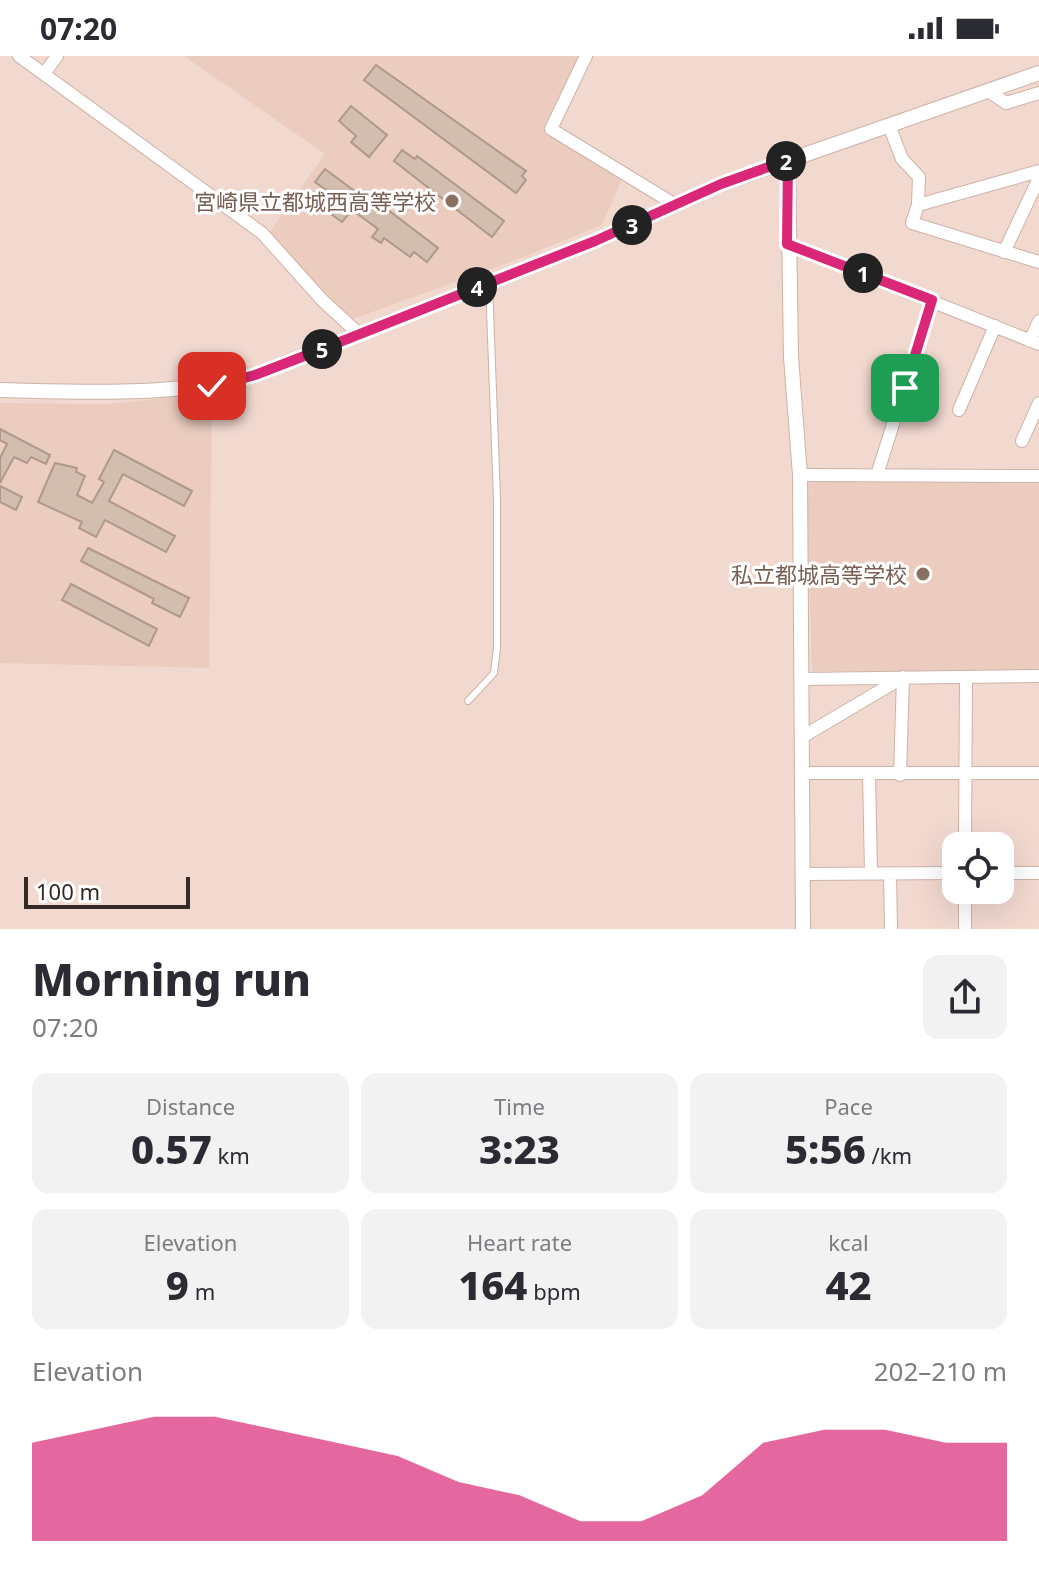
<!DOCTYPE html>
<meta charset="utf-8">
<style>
body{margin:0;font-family:"Noto Sans","Noto Sans JP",sans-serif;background:#f2f2f3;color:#2b2b33;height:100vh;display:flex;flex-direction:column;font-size:30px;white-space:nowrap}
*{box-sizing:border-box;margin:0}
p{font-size:26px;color:#7c7c81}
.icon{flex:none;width:44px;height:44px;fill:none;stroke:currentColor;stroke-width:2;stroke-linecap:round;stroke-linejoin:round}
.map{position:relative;height:873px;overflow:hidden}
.details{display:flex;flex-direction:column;background:#fff;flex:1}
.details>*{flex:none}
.fabs{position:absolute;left:942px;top:776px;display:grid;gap:16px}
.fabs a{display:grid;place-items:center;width:72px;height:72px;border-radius:16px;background:#fff;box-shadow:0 8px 32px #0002;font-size:40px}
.scale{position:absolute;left:24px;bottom:20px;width:166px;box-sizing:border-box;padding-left:8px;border:4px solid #332a26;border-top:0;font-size:22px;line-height:28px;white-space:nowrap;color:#332a26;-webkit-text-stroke:6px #fff;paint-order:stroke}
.pin{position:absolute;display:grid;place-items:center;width:68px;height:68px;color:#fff;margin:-34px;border-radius:16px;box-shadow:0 4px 12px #0006}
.km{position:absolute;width:40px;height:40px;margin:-20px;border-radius:50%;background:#222;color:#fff;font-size:22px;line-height:40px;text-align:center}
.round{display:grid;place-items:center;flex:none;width:84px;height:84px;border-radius:16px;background:#f2f2f3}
.summary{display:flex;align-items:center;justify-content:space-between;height:136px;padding:0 32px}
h1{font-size:44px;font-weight:800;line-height:60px}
.figures{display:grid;grid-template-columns:repeat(3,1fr);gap:12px;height:136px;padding:8px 32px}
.figures div{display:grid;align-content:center;border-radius:16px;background:#f2f2f3;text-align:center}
.figures b{font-size:40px;font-weight:800}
.figures small{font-size:22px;font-weight:400}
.figures p{font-size:22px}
.chart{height:224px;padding:16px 32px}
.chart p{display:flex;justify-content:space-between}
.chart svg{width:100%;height:144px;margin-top:8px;fill:#db2777;opacity:.7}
.status{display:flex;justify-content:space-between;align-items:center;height:56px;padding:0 40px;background:#fff;direction:ltr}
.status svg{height:22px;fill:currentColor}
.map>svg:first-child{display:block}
.built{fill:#ebccbf}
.building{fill:#d2bdae;stroke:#ae998c;stroke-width:2}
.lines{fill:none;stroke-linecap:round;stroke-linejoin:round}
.service-casing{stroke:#cbb3a9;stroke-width:8}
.minor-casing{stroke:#cbb3a9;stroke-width:14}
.tertiary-casing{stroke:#cbb3a9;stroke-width:16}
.service{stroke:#fff;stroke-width:6}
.minor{stroke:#fff;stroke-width:12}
.tertiary{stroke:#fff;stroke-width:14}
.route-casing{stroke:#fff;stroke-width:16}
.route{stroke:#db2777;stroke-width:10}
.education-dot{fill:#8d6e63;stroke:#fff;stroke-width:3}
.labels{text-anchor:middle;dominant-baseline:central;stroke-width:6;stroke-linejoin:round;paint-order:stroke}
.education-label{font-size:22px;fill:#785e54;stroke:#fff;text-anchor:end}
</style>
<div class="status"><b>07:20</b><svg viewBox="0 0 49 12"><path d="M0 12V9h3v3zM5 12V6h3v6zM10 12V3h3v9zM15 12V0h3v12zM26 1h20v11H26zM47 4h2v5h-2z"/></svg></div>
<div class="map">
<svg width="1039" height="873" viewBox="0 0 1039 873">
<rect width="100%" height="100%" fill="#f2d9d0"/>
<!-- built -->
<path class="built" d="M 184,0 L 583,0 L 547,74 L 623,121 L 602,169 L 519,203 L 350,264 L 269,177 L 325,98 Z
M 212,337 L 209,612 L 0,607 L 0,347 L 107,348 Z
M 816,425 L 1039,425 L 1039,616 L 812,615 L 806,427 Z"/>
<!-- building -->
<path class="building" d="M 376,9 L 526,115 L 522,120 L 526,124 L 516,137 L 364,24 Z
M 351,50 L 387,79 L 369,101 L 351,86 L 356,80 L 339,65 Z
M 402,94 L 415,103 L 417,100 L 504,165 L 492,181 L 394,105 Z
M 325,113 L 360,139 L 363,135 L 438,192 L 427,206 L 414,196 L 410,201 L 384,182 L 381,187 L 372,181 L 378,173 L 352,154 L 342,166 L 324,153 L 334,140 L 315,126 Z
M 0,373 L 50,399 L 46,408 L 31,401 L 27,407 L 14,401 L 0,427 L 0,402 L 7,388 L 0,384 Z
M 114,394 L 192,435 L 184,450 L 123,418 L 109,445 L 175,480 L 166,496 L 105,464 L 96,481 L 79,472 L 82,466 L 38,446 L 55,407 L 77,412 L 76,416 L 85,420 L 77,439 L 92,447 L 104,426 L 99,423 Z
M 0,430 L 22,441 L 16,454 L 0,446 Z
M 88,492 L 189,542 L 180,561 L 152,547 L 154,543 L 81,505 Z
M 71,528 L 157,573 L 149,590 L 62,544 Z"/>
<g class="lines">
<defs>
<path id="service" d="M 468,645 L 494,617 L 497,592 L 497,443 L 489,227"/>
<path id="minor" d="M 19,0 L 262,177 L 323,245 L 358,277
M 586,0 L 551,73 L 674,148
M 44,18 L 57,0
M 988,35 L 1006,47 L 1039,37
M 889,69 L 902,103 L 919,121 L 918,149 L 912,167 L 1039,206
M 918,149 L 1039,115
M 787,188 L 1039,288
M 1004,196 L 1039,122
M 1030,285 L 1039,265
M 959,354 L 995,270
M 1022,385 L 1039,347
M 800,419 L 1039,420
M 877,419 L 932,244
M 801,623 L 1039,620
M 802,681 L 900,623
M 802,717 L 1039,717
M 869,717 L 871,817
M 900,719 L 903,621
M 965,790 L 966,622
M 1000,817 L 1039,817
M 803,818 L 956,817
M 890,818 L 891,873
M 965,834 L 965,873"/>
<path id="tertiary" d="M 788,104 L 791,301 L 800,419 L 803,873
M 0,334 C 85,336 172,341 255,319 L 595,185 L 721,128 L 1039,17"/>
</defs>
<!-- service casing -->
<use href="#service" class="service-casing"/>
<!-- minor casing -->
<use href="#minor" class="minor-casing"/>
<!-- tertiary casing -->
<use href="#tertiary" class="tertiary-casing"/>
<!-- service -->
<use href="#service" class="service"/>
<!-- minor -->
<use href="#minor" class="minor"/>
<!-- tertiary -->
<use href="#tertiary" class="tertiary"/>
</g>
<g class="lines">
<defs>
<path id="route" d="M 212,330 L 255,319 L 312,297 L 595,185 L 721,128 L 788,104 L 787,188 L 932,244 L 905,332"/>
</defs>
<!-- route casing -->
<use href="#route" class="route-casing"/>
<!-- route -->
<use href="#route" class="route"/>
</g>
<!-- markers -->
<g class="education-dot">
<circle cx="452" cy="145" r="8"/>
<circle cx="923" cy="518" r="8"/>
</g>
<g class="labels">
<!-- education labels -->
<g class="education-label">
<text x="436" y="145">宮崎県立都城西高等学校</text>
<text x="907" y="518">私立都城高等学校</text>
</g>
</g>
</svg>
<div class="fabs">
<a><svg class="icon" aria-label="locate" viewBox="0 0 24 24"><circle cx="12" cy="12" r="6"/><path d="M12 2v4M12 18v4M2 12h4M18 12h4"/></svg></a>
</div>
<div class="scale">100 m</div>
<div class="pin" style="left:905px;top:332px;background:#1e9e55"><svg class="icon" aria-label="arrive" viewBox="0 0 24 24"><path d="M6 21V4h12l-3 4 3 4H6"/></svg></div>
<div class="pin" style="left:212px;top:330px;background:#d93025"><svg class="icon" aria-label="check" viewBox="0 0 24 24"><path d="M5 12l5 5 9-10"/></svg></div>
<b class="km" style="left:863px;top:217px">1</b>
<b class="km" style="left:786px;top:105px">2</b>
<b class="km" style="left:632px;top:169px">3</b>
<b class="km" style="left:477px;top:231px">4</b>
<b class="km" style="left:322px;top:293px">5</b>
</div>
<section class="details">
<div class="summary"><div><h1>Morning run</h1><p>07:20</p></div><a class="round"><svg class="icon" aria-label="share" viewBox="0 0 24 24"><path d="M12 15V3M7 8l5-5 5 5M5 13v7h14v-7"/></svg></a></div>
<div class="figures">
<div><p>Distance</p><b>0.57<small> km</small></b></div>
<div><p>Time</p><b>3:23</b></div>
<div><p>Pace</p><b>5:56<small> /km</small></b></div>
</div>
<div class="figures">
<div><p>Elevation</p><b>9<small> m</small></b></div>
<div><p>Heart rate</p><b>164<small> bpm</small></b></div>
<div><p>kcal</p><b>42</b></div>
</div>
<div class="chart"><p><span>Elevation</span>202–210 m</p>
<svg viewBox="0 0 160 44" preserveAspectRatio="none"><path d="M0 44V14L10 10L20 6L30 6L40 10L50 14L60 18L70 26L80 30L90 38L100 38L110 30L120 14L130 10L140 10L150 14L160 14V44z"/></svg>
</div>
</section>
